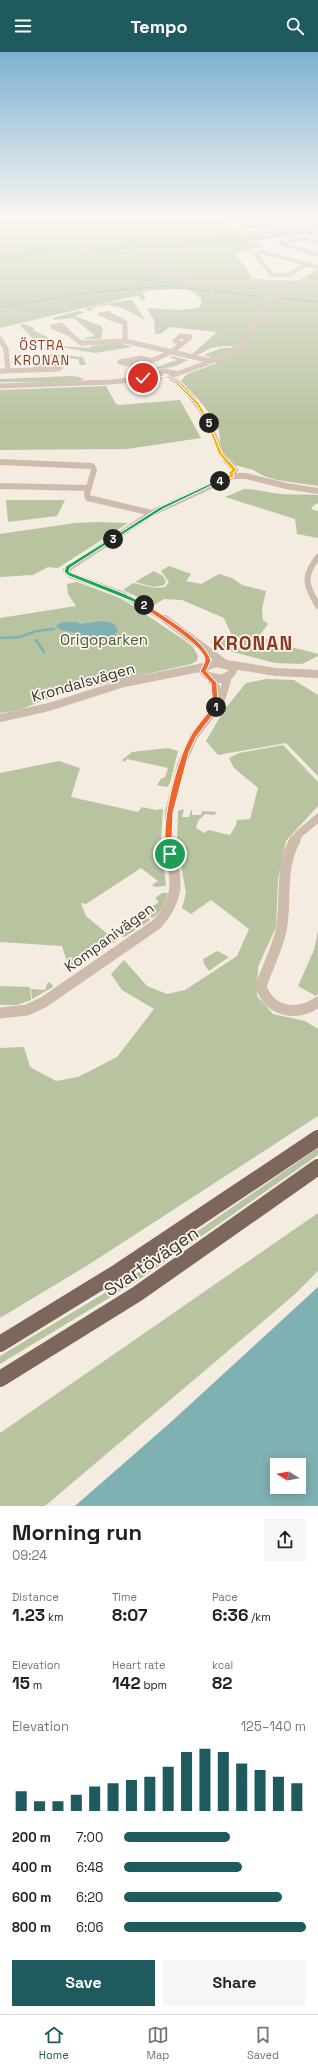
<!DOCTYPE html>
<meta charset="utf-8">
<style>
body{margin:0;font-family:"Space Grotesk",sans-serif;background:#f6f6f6;color:#222;height:100vh;display:flex;flex-direction:column;font-size:15px;white-space:nowrap}
*{box-sizing:border-box;margin:0}
p{font-size:13px;color:#767676}
.icon{flex:none;width:22px;height:22px;fill:none;stroke:currentColor;stroke-width:2;stroke-linecap:round;stroke-linejoin:round}
.map{position:relative;height:1454px;overflow:hidden}
.drawer{display:flex;flex-direction:column;background:#fff;flex:1}
.drawer>*{flex:none}
.needle{width:26px;rotate:281deg}
.buttons{position:absolute;left:270px;top:1406px;display:grid;gap:8px}
.buttons a{display:grid;place-items:center;width:36px;height:36px;border-radius:0px;background:#fff;box-shadow:0 2px 10px #0003;font-size:20px}
.pin{position:absolute;display:grid;place-items:center;width:34px;height:34px;color:#fff;margin:-17px;border:2px solid #fff;border-radius:50%;box-shadow:0 1px 4px #0007}
.km{position:absolute;width:20px;height:20px;margin:-10px;border-radius:50%;background:#222;color:#fff;font-size:11px;line-height:20px;text-align:center}
.round{display:grid;place-items:center;flex:none;width:42px;height:42px;border-radius:0px;background:#f6f6f6}
.headline{display:flex;align-items:center;justify-content:space-between;height:68px;padding:0 12px}
h1{font-size:22px;font-weight:700;line-height:30px}
.metrics{display:grid;grid-template-columns:repeat(3,1fr);gap:6px;height:68px;padding:4px 12px}
.metrics div{display:grid;align-content:center}
.metrics b{font-size:17px;font-weight:700}
.metrics small{font-size:11px;font-weight:400}
.metrics p{font-size:11px}
.chart{height:112px;padding:8px 12px}
.chart p{display:flex;justify-content:space-between}
.chart svg{width:100%;height:72px;margin-top:4px;stroke:#1f5a5e;stroke-width:6}
.primary-button{display:flex;gap:8px;margin-top:auto;padding:8px 12px}
.primary-button a{flex:1;height:46px;border-radius:0px;background:#1f5a5e;color:#fff;font-size:16px;font-weight:700;line-height:46px;text-align:center}
.primary-button a+a{background:#f6f6f6;color:#222}
ul{padding:0 12px;list-style:none;font-size:13px}
li{display:grid;grid-template-columns:64px 48px 1fr;align-items:center;height:30px}
li i{height:10px;border-radius:5px;background:#1f5a5e}
header{display:flex;justify-content:space-between;align-items:center;height:52px;padding:0 12px;background:#1f5a5e;color:#fff;font-size:18px;font-weight:700}
.dock{display:flex;justify-content:space-around;align-items:center;height:56px;border-top:1px solid #e0e0e0;background:#fff;font-size:11px;color:#767676}
.dock a{display:grid;justify-items:center;gap:2px}
.dock .on{color:#1f5a5e}
.map>svg:first-child{display:block}
.green{fill:#b8c4a0}
.water{fill:#7fb0b2;fill-rule:evenodd}
.lines{fill:none;stroke-linecap:round;stroke-linejoin:round}
.stream-far1{stroke:#7fb0b2;stroke-width:1}
.stream{stroke:#7fb0b2;stroke-width:2.5}
.minor-far4{stroke:#cdbbac;stroke-width:4}
.minor-far3{stroke:#cdbbac;stroke-width:5}
.minor-far2{stroke:#cdbbac;stroke-width:6}
.minor-far1{stroke:#cdbbac;stroke-width:8}
.minor{stroke:#cdbbac;stroke-width:11}
.major{stroke:#7d675c;stroke-width:16}
.split-1{fill:#f0652b;stroke:#fff}
.split-2{fill:#f0652b;stroke:#fff}
.split-3{fill:#22a559;stroke:#fff}
.split-4{fill:#22a559;stroke:#fff}
.split-5{fill:#f5b400;stroke:#fff}
.split-6{fill:#f5b400;stroke:#fff}
.labels{text-anchor:middle;dominant-baseline:central;stroke-width:3.5;stroke-linejoin:round;paint-order:stroke}
.far-neighbourhood-label{font-size:13px;letter-spacing:1px;fill:#8c3b22;stroke:#fbf5ee}
.park-label{font-size:15px;fill:#4a5a2e;stroke:#fbf5ee}
.street-label{font-size:15px;fill:#3b302b;stroke:#fbf5ee}
.near-street-label{font-size:18px;fill:#3b302b;stroke:#fbf5ee}
.district-label{font-size:19px;font-weight:bold;letter-spacing:1px;fill:#8c3b22;stroke:#fbf5ee}
</style>
<header><svg class="icon" aria-label="menu" viewBox="0 0 24 24"><path d="M4 6h16M4 12h16M4 18h16"/></svg>Tempo<svg class="icon" aria-label="search" viewBox="0 0 24 24"><circle cx="10" cy="10" r="6"/><path d="M15 15l6 6"/></svg></header>
<div class="map">
<svg width="318" height="1454" viewBox="0 0 318 1454">
<rect width="100%" height="100%" fill="#f4ebe1"/>
<!-- green -->
<path class="green" d="M 0,166 L 227,166 L 226,177 L 254,179 L 318,172 L 318,179 L 310,181 L 318,183 L 318,185 L 304,182 L 254,189 L 264,194 L 235,201 L 253,227 L 298,229 L 318,217 L 318,434 L 277,428 L 264,424 L 253,418 L 235,413 L 221,397 L 219,379 L 210,362 L 198,347 L 181,329 L 187,322 L 217,311 L 209,308 L 209,304 L 205,304 L 206,302 L 222,296 L 246,295 C 234,294 224,293 212,296 C 205,298 199,305 191,303 L 217,280 L 170,275 L 160,282 L 155,282 L 154,268 L 147,256 L 177,258 L 198,256 L 201,253 L 201,247 L 189,237 L 151,238 L 142,241 L 146,247 L 141,248 L 139,244 L 131,245 L 0,276 Z
M 132,248 L 145,268 L 123,256 L 108,253 L 92,256 L 93,258 L 90,259 L 84,257 L 113,250 Z
M 78,259 L 85,260 L 75,264 L 101,274 L 103,278 L 101,287 L 86,287 L 84,286 L 95,284 L 74,266 L 54,268 L 52,266 Z
M 24,272 L 35,276 L 33,278 L 53,288 L 37,291 L 20,273 Z
M 120,291 L 132,295 L 95,301 L 54,294 L 58,292 L 61,294 L 90,296 L 91,294 Z
M 49,302 L 83,305 L 86,313 L 80,313 L 78,307 L 40,305 Z
M 171,304 L 188,308 L 173,315 L 157,317 L 157,315 L 177,308 L 170,305 Z
M 71,324 L 79,325 L 84,327 L 77,330 L 0,330 L 0,327 Z
M 106,334 L 116,352 L 119,353 L 180,348 L 201,386 L 127,397 L 0,398 L 0,338 Z
M 244,437 C 257,437 268,441 281,442 C 293,443 305,442 318,443 L 318,451 L 313,454 L 311,457 L 318,459 L 318,486 L 297,482 L 295,467 L 225,445 Z
M 6,448 L 65,448 L 57,464 L 8,470 Z
M 98,470 L 128,471 L 58,516 L 48,515 L 33,523 L 0,525 L 0,482 L 75,471 Z
M 169,514 L 191,522 L 186,529 L 201,532 L 219,522 L 232,526 L 242,533 L 266,539 L 262,557 L 263,568 L 268,572 L 260,583 C 277,594 299,596 318,602 L 318,604 L 302,612 L 275,611 L 217,596 L 211,589 L 231,582 L 224,566 L 182,548 L 164,547 L 154,553 L 123,538 L 133,531 L 155,536 L 165,535 L 169,530 L 161,519 Z
M 154,519 L 163,524 L 166,530 L 164,533 L 154,535 L 135,530 Z
M 77,530 L 120,546 L 133,554 L 184,588 L 193,595 L 198,604 L 197,609 L 191,612 L 63,641 L 19,658 L 0,661 L 0,566 L 76,554 L 68,542 L 67,532 Z
M 266,627 L 294,628 L 318,643 L 318,724 L 286,691 L 218,703 L 206,689 L 224,658 L 246,631 Z
M 283,693 L 318,730 L 318,754 L 286,789 L 278,827 L 276,875 L 258,915 L 257,944 L 273,962 L 305,969 L 318,977 L 318,1064 L 88,1213 L 0,1266 L 0,996 L 24,995 L 30,1015 L 56,1029 L 78,1025 L 117,1005 L 154,957 L 122,938 L 111,922 L 124,908 L 147,934 L 167,942 L 185,938 L 237,904 L 249,877 L 211,848 L 191,862 L 182,856 L 186,841 L 177,790 L 178,759 L 184,757 L 182,765 L 189,765 L 191,758 L 192,758 L 192,763 L 201,763 L 202,759 L 216,760 L 215,763 L 205,762 L 198,769 L 196,776 L 205,781 L 208,778 L 230,783 L 236,773 L 237,768 L 250,767 L 258,736 L 234,716 L 229,706 L 239,701 Z
M 168,696 L 178,699 L 170,731 L 167,735 L 157,733 L 161,727 L 165,725 L 168,716 L 127,707 L 125,710 L 122,708 L 132,700 Z
M 59,709 L 80,716 L 71,745 L 138,760 L 142,755 L 156,758 L 163,757 L 161,788 L 166,834 L 155,835 L 152,833 L 158,829 L 141,816 L 86,852 L 81,851 L 86,864 L 116,889 L 70,919 L 62,894 L 0,890 L 0,721 Z
M 162,841 L 168,841 C 165,851 161,861 152,866 L 144,860 L 159,850 L 155,846 Z
M 143,863 L 143,865 L 150,867 L 149,869 L 126,884 L 123,885 L 117,880 Z
M 318,879 L 318,941 L 316,944 L 298,934 L 314,898 Z
M 217,899 L 229,905 L 209,919 L 204,912 L 203,907 Z
M 48,930 L 52,932 L 53,935 L 32,947 L 31,937 L 45,938 Z
M 0,934 L 30,935 L 31,948 L 17,953 L 0,953 Z
M 318,1096 L 318,1103 L 137,1229 L 0,1312 L 0,1304 L 131,1225 Z
M 318,1161 L 318,1219 L 294,1243 L 45,1454 L 0,1454 L 0,1381 Z"/>
<!-- water -->
<path class="water" d="M 103,569 L 113,571 L 118,578 C 110,596 90,584 76,581 C 70,579 60,579 56,574 L 63,570 L 77,570 L 80,572 Z
M 318,1235 L 318,1454 L 75,1454 L 171,1370 ZM 277,1413 L 299,1413 L 299,1435 L 277,1435 Z"/>
<g class="lines">
<!-- stream-far1 -->
<path class="stream-far1" d="M 221,166 L 222,183 L 237,188
M 253,187 L 318,177
M 182,194 L 250,188
M 89,198 L 178,194
M 0,205 L 16,205 L 47,198 L 81,198
M 134,237 L 161,234 L 209,239
M 213,239 L 263,245
M 97,240 L 129,237
M 281,246 L 318,250
M 0,255 L 93,240"/>
<!-- stream -->
<path class="stream" d="M 0,586 L 20,585 L 36,579 L 54,577
M 36,588 L 44,600"/>
<!-- minor-far4 -->
<path class="minor-far4" d="M 246,166 L 246,173 L 249,174 L 318,166
M 318,191 L 306,187 L 280,191 L 318,203
M 306,212 L 288,223 L 272,223 L 256,202 L 262,200 L 318,215
M 144,218 L 195,227 L 292,235
M 113,267 L 100,262 L 108,261 L 117,267
M 256,267 C 266,240 294,236 318,229"/>
<!-- minor-far3 -->
<path class="minor-far3" d="M 110,266 L 125,271
M 116,266 L 125,271
M 125,271 L 125,289
M 61,273 L 70,282 L 53,275 Z
M 70,282 L 81,291 L 125,289 L 211,309
M 181,284 L 190,285 L 181,293 L 175,289 Z
M 0,287 L 6,297 L 8,319
M 150,308 L 140,306 L 120,310 C 140,317 165,304 181,293
M 41,314 L 61,315 L 59,317 L 33,318 Z
M 0,319 L 33,318
M 153,322 L 165,319 L 175,321 L 172,324
M 176,322 C 211,309 243,304 257,266
M 170,325 C 196,344 208,368 220,397
M 0,334 L 111,330 L 161,325"/>
<!-- minor-far2 -->
<path class="minor-far2" d="M 220,396 L 226,408 L 235,418
M 0,410 L 92,414 L 94,418 L 87,442 L 88,446 L 152,461
M 232,424 L 246,424 L 286,434 L 318,439
M 0,434 L 89,436
M 318,505 C 302,525 306,533 318,554
M 166,568 L 122,542 L 70,523 L 66,518 L 152,461 L 232,424"/>
<!-- minor-far1 -->
<path class="minor-far1" d="M 165,567 L 224,611
M 217,611 L 230,614 L 233,618 L 231,622 L 221,627 L 208,624 L 203,619 L 204,615 Z
M 226,612 L 276,620 L 318,622
M 210,625 L 216,635 L 216,654
M 0,666 L 49,655 L 124,631 L 204,615
M 169,789 L 169,760 L 181,713 L 194,684 L 220,651 L 228,625
M 295,789 L 299,782 L 318,766"/>
<!-- minor -->
<path class="minor" d="M 295,788 C 279,817 287,848 281,879 C 277,897 267,916 261,934 C 269,960 297,965 318,950
M 0,961 L 27,958 L 44,950 L 157,872 C 184,841 174,825 169,788"/>
<!-- major -->
<path class="major" d="M 0,1292 L 119,1219 L 318,1086
M 0,1327 L 137,1242 L 318,1115"/>
</g>
<!-- sky -->
<linearGradient id="sky" x2="0" y2="1"><stop stop-color="#7eb2d2"/><stop offset="0.45" stop-color="#faf6f2"/><stop offset="1" stop-color="#faf6f2" stop-opacity="0"/></linearGradient>
<rect width="318" height="369" fill="url(#sky)"/>
<!-- split-1 -->
<path class="split-1" d="M 214,653 L 219,655 L 196,685 L 189,700 L 173,761 L 172,788 L 174,802 L 168,804 C 157,779 177,708 190,685 C 196,674 206,664 214,653 Z"/>
<!-- split-2 -->
<path class="split-2" d="M 142,552 L 146,552 C 164,565 205,587 211,609 L 206,619 L 217,631 L 218,656 L 213,655 L 211,631 L 200,619 C 202,616 205,611 205,607 C 203,593 154,563 142,555 Z"/>
<!-- split-3 -->
<path class="split-3" d="M 111,486 L 115,487 L 70,516 L 69,520 L 123,541 L 146,552 L 146,555 L 69,524 L 64,520 L 66,514 Z"/>
<!-- split-4 -->
<path class="split-4" d="M 220,427 L 221,429 L 163,457 L 114,488 L 110,487 L 160,455 Z"/>
<!-- split-5 -->
<path class="split-5" d="M 209,370 L 222,401 L 237,418 L 233,421 L 234,425 L 220,430 L 218,428 L 230,423 L 228,420 L 232,418 L 218,401 L 207,371 Z"/>
<!-- split-6 -->
<path class="split-6" d="M 170,324 L 199,351 L 211,372 L 208,372 L 196,352 L 172,328 L 169,326 L 141,326 Z"/>
<g class="labels">
<!-- far-neighbourhood labels -->
<g class="far-neighbourhood-label">
<text x="42" y="293">ÖSTRA<tspan x="42" dy="15">KRONAN</tspan></text>
</g>
<!-- park labels -->
<g class="park-label">
<text x="104" y="587">Origoparken</text>
</g>
<!-- street labels -->
<g class="street-label">
<text transform="translate(83 630) rotate(-16)">Krondalsvägen</text>
<text transform="translate(109 885) rotate(-36)">Kompanivägen</text>
</g>
<!-- near-street labels -->
<g class="near-street-label">
<text transform="translate(151 1209) rotate(-34)">Svartövägen</text>
</g>
<!-- district labels -->
<g class="district-label">
<text x="253" y="591">KRONAN</text>
</g>
</g>
</svg>
<div class="buttons">
<a><svg class="needle" viewBox="-14 -14 28 28"><path d="M0-13l5 13h-10z" fill="#e53935"/><path d="M0 13l5-13h-10z" fill="#767676"/></svg></a>
</div>
<div class="pin" style="left:170px;top:802px;background:#1e9e55"><svg class="icon" aria-label="arrive" viewBox="0 0 24 24"><path d="M6 21V4h12l-3 4 3 4H6"/></svg></div>
<div class="pin" style="left:143px;top:326px;background:#d93025"><svg class="icon" aria-label="check" viewBox="0 0 24 24"><path d="M5 12l5 5 9-10"/></svg></div>
<b class="km" style="left:216px;top:655px">1</b>
<b class="km" style="left:144px;top:553px">2</b>
<b class="km" style="left:113px;top:487px">3</b>
<b class="km" style="left:220px;top:429px">4</b>
<b class="km" style="left:209px;top:371px">5</b>
</div>
<section class="drawer">
<div class="headline"><div><h1>Morning run</h1><p>09:24</p></div><a class="round"><svg class="icon" aria-label="share" viewBox="0 0 24 24"><path d="M12 15V3M7 8l5-5 5 5M5 13v7h14v-7"/></svg></a></div>
<div class="metrics">
<div><p>Distance</p><b>1.23<small> km</small></b></div>
<div><p>Time</p><b>8:07</b></div>
<div><p>Pace</p><b>6:36<small> /km</small></b></div>
</div>
<div class="metrics">
<div><p>Elevation</p><b>15<small> m</small></b></div>
<div><p>Heart rate</p><b>142<small> bpm</small></b></div>
<div><p>kcal</p><b>82</b></div>
</div>
<div class="chart"><p><span>Elevation</span>125–140 m</p>
<svg viewBox="0 0 160 44" preserveAspectRatio="none"><path d="M5 44V32M15 44V38M25 44V38M35 44V34M45 44V29M55 44V27M65 44V25M75 44V23M85 44V17M95 44V8M105 44V6M115 44V8M125 44V15M135 44V19M145 44V23M155 44V27"/></svg>
</div>
<ul>
<li><b>200 m</b>7:00<i style="width:58%"></i></li>
<li><b>400 m</b>6:48<i style="width:65%"></i></li>
<li><b>600 m</b>6:20<i style="width:87%"></i></li>
<li><b>800 m</b>6:06<i style="width:100%"></i></li>
</ul>
<div class="primary-button"><a>Save</a><a>Share</a></div>
</section>
<nav class="dock">
<a class="on"><svg class="icon" aria-label="home" viewBox="0 0 24 24"><path d="M3 11l9-7 9 7M6 9v11h12V9"/></svg>Home</a>
<a><svg class="icon" aria-label="map" viewBox="0 0 24 24"><path d="M3 6l6-2 6 2 6-2v14l-6 2-6-2-6 2zM9 4v14M15 6v14"/></svg>Map</a>
<a><svg class="icon" aria-label="saved" viewBox="0 0 24 24"><path d="M7 4h10v16l-5-4-5 4z"/></svg>Saved</a>
</nav>
